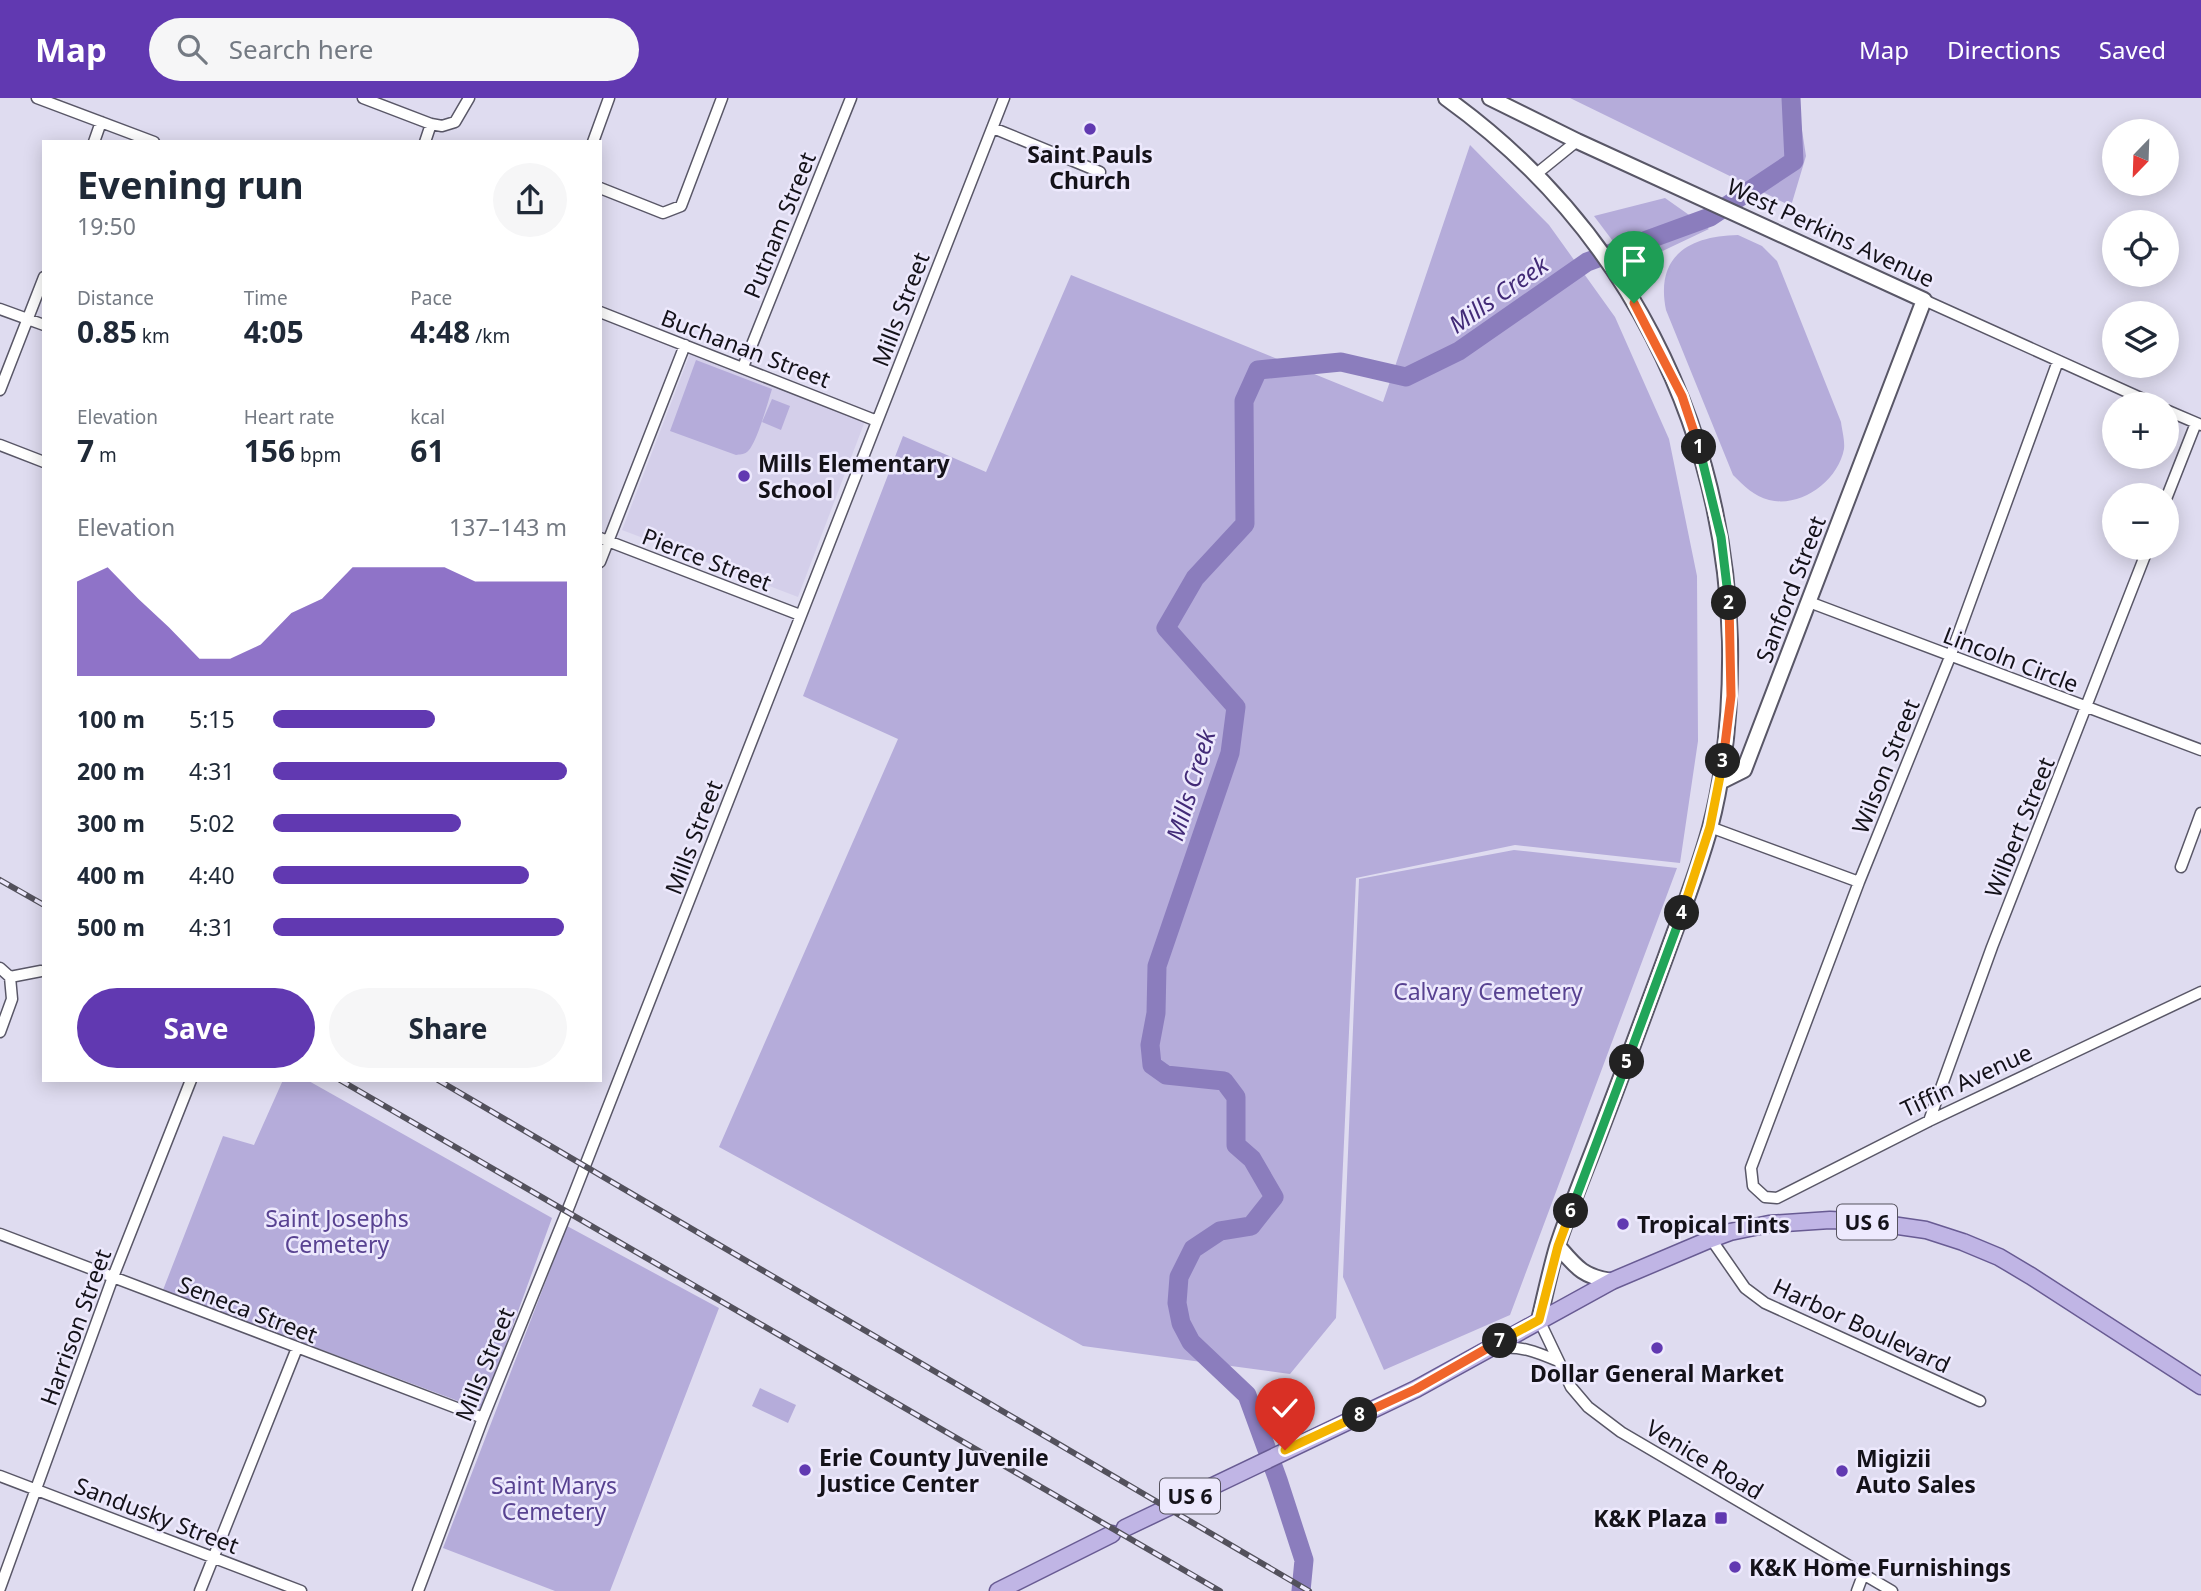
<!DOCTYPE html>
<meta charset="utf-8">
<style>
body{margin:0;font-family:"Noto Sans",sans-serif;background:#f6f6f7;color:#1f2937;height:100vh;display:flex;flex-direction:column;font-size:26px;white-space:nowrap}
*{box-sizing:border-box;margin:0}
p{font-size:23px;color:#747a83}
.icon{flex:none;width:38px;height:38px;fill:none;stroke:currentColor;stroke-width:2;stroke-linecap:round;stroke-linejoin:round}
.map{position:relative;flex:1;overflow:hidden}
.panel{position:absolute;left:42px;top:42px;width:560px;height:942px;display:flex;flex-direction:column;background:#fff;border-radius:0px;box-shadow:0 4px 18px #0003}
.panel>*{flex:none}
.needle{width:46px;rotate:203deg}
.fabs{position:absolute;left:2102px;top:21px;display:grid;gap:14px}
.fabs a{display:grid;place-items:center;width:77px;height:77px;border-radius:50%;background:#fff;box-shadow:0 4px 18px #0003;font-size:35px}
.pin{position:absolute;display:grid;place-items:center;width:60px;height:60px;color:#fff;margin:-72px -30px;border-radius:50% 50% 50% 0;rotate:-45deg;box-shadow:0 0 7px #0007}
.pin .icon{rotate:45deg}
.km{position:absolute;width:35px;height:35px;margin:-18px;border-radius:50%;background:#222;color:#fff;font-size:19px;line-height:35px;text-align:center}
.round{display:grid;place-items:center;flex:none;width:74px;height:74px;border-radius:37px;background:#f6f6f7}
.summary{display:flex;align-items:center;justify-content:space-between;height:119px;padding:0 35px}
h1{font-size:38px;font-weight:700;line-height:52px}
.metrics{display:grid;grid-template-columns:repeat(3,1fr);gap:10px;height:119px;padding:7px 35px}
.metrics div{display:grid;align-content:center}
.metrics b{font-size:30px;font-weight:700}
.metrics small{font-size:19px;font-weight:400}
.metrics p{font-size:19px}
.chart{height:196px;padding:14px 35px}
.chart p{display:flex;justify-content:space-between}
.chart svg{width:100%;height:126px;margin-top:7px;fill:#6139b1;opacity:.7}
.cta{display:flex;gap:14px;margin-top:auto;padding:14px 35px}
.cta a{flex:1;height:80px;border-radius:42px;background:#6139b1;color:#fff;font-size:28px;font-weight:700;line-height:80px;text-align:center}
.cta a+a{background:#f6f6f7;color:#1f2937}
ul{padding:0 35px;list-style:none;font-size:23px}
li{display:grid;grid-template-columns:112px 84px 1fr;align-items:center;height:52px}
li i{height:18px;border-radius:9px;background:#6139b1}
header{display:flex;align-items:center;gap:42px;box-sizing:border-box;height:98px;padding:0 35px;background:#6139b1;color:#fff}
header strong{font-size:33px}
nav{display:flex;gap:38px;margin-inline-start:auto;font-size:24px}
.search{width:490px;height:63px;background:#f6f6f7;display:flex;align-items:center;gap:18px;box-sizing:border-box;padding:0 24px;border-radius:38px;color:#747a83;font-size:26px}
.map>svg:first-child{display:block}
.built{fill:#d4cfea}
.green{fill:#b5acda}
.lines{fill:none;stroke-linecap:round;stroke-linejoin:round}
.river{stroke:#8b7dbd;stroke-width:19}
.street-casing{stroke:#595767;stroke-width:13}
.secondary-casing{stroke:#595767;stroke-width:18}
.primary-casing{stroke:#685b93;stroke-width:19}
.street{stroke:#fff;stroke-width:10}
.secondary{stroke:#fff;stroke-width:14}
.primary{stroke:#c0b5e5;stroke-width:16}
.rail-casing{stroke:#53515c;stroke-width:6}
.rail{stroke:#ede9fd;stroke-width:3.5;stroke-dasharray:10;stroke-linecap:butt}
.split-1-casing{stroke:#fff;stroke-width:14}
.split-2-casing{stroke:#fff;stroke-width:14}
.split-3-casing{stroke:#fff;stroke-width:14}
.split-4-casing{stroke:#fff;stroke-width:14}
.split-5-casing{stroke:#fff;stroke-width:14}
.split-6-casing{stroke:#fff;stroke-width:14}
.split-7-casing{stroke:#fff;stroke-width:14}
.split-8-casing{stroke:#fff;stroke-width:14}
.split-9-casing{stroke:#fff;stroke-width:14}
.split-1{stroke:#f0652b;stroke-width:9}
.split-2{stroke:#22a559;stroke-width:9}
.split-3{stroke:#f0652b;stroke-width:9}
.split-4{stroke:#f5b400;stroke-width:9}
.split-5{stroke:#22a559;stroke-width:9}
.split-6{stroke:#22a559;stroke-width:9}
.split-7{stroke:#f5b400;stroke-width:9}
.split-8{stroke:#f0652b;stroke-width:9}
.split-9{stroke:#f5b400;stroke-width:9}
.poi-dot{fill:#6139b1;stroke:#ede9fd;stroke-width:2.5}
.labels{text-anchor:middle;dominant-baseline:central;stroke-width:5;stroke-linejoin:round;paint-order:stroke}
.shield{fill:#ede9fd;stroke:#55525d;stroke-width:2}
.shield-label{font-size:21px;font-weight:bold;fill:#141219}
.poi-label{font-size:23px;font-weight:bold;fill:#141219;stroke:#ede9fd;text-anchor:start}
.street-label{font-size:23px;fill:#141219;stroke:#ede9fd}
.park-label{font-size:23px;fill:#584291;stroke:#ede9fd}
.water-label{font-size:24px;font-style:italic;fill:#422a77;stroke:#ede9fd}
</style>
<header>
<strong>Map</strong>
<div class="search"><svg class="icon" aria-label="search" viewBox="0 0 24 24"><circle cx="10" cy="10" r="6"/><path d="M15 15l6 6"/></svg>Search here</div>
<nav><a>Map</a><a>Directions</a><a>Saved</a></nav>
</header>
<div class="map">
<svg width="2201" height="1493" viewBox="0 0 2201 1493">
<rect width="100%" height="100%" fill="#dfdcf0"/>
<!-- built -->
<path class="built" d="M 690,256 L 865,323 L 798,499 L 622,432 Z"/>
<!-- green -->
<path class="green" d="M 1570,0 L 1797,0 L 1806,58 L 1791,108 Z
M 1470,47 L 1549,127 L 1615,219 L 1669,341 L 1697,478 L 1698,643 L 1680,765 L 1515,747 L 1356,780 L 1336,1220 L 1290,1276 L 1083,1248 L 719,1049 L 898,641 L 803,598 L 903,338 L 986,374 L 1071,177 L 1383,304 Z
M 1665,100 L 1709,131 L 1652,158 L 1627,162 L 1594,118 Z
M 1738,137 L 1762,148 L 1777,163 L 1841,324 C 1842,332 1845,343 1844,351 C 1838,383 1801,410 1769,402 C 1754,398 1744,388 1733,377 L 1666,212 C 1655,158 1689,138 1738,137 Z
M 696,262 L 772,291 C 768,304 756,348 747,354 C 743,357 740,356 736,357 L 670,333 Z
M 772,301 L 790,308 L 781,332 L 762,324 Z
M 1514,752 L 1677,770 L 1510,1217 L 1384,1272 L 1343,1179 L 1359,781 Z
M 283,982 L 307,982 L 552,1120 L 482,1312 L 163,1192 L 223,1038 L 254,1047 Z
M 567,1128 L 719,1210 L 610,1493 L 555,1493 L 443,1450 Z
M 760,1290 L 796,1307 L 788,1325 L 752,1308 Z"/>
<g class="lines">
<!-- river -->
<path class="river" d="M 1301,1493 L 1304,1462 L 1278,1382 L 1247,1297 L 1191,1244 L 1181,1225 L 1177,1205 L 1179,1179 L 1193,1151 L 1220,1133 L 1251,1128 L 1274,1099 L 1252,1061 L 1236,1047 L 1236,999 L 1224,983 L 1166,977 L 1152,967 L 1150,947 L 1156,915 L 1157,868 L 1230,655 L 1236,609 L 1166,530 L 1195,480 L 1245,426 L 1244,303 L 1258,272 L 1341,264 L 1406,279 L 1459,253 L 1587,164 L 1710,119 L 1794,63 L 1791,0"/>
<defs>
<path id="street" d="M 37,0 L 154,44
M 363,0 L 431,26 L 442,28 L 455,24 L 469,0
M 993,30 L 1100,74
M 94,44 L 101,24
M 425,44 L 431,26
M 593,44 L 609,0
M 1535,77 L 1577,43
M 600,90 L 663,115 L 681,108 L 722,0
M 1924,202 L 2154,306
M 0,211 L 44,227
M 600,214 L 877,323
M 2058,263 L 1950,559 L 1859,784 L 1751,1070 L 1753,1088 L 1765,1099 L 1777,1100 L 1929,1023 L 2201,894
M 743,269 L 851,0
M 0,292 L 44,179
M 2166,312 L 2201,327
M 0,347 L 44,364
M 2166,401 L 2196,325
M 600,440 L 800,517
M 600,464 L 685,247
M 1809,504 L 2201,652
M 1710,729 L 1859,784
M 2181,769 L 2201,715
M 0,870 L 10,879
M 10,879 L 41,873
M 0,934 L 12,901 L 10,879
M 1929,1023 L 1992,849 L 2148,450
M 0,1136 L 483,1320
M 1711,1141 L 1745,1190 L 1765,1205 L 1980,1303
M 1539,1222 L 1571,1289 L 1588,1309 L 1621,1334 L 1892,1493
M 1496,1250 C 1522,1248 1534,1253 1558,1263
M 0,1378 L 301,1493
M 0,1490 L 113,1179 L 191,982
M 200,1493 L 297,1250
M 418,1493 L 483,1320 L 570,1106 L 1004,0
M 1857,1493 L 1863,1477"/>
<path id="secondary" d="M 1446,0 C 1624,128 1724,325 1730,543 C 1731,606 1726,669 1710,730 C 1698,774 1681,816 1666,858 C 1645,915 1624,972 1602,1029 C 1587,1069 1570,1109 1557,1149 C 1550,1173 1545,1197 1539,1222
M 1490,0 L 1577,43 L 1924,202 L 1744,672 L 1720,684
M 1558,1148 C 1576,1169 1583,1179 1612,1183"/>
<path id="primary" d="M 1125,1430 L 1416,1291 L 1612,1183 L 1711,1141 L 1730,1134 L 1769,1126 L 1830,1122 L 1871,1124 L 1926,1132 L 1963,1144 L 1999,1159 L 2031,1178 L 2201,1288
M 998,1493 L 1112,1436"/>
</defs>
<!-- street casing -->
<use href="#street" class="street-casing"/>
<!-- secondary casing -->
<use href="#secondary" class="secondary-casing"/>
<!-- primary casing -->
<use href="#primary" class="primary-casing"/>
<!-- street -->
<use href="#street" class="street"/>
<!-- secondary -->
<use href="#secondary" class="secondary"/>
<!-- primary -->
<use href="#primary" class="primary"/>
<defs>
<path id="rail" d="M 0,782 L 44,807
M 340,982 L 1220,1493
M 438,982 L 1309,1493"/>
</defs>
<!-- rail casing -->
<use href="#rail" class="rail-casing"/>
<!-- rail -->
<use href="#rail" class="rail"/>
</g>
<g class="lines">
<defs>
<path id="split-1" d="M 1634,205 L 1682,298 L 1699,349"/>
<path id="split-2" d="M 1699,349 L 1721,439 L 1729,505"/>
<path id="split-3" d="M 1723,663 L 1731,598 L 1729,505"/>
<path id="split-4" d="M 1682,815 L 1710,729 L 1723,663"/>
<path id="split-5" d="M 1627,964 L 1682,815"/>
<path id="split-6" d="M 1571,1113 L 1627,964"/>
<path id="split-7" d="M 1500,1243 L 1539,1222 L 1558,1148 L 1571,1113"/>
<path id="split-8" d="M 1360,1317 L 1416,1291 L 1500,1243"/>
<path id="split-9" d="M 1285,1352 L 1360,1317"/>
</defs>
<!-- split-1 casing -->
<use href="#split-1" class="split-1-casing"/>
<!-- split-2 casing -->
<use href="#split-2" class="split-2-casing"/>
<!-- split-3 casing -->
<use href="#split-3" class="split-3-casing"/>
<!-- split-4 casing -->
<use href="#split-4" class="split-4-casing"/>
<!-- split-5 casing -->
<use href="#split-5" class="split-5-casing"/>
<!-- split-6 casing -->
<use href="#split-6" class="split-6-casing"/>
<!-- split-7 casing -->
<use href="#split-7" class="split-7-casing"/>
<!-- split-8 casing -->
<use href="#split-8" class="split-8-casing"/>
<!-- split-9 casing -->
<use href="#split-9" class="split-9-casing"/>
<!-- split-1 -->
<use href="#split-1" class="split-1"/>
<!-- split-2 -->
<use href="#split-2" class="split-2"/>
<!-- split-3 -->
<use href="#split-3" class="split-3"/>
<!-- split-4 -->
<use href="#split-4" class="split-4"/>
<!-- split-5 -->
<use href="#split-5" class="split-5"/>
<!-- split-6 -->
<use href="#split-6" class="split-6"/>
<!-- split-7 -->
<use href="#split-7" class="split-7"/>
<!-- split-8 -->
<use href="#split-8" class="split-8"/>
<!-- split-9 -->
<use href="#split-9" class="split-9"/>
</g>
<!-- markers -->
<g class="poi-dot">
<circle cx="1090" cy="31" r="7"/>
<circle cx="744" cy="378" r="7"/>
<circle cx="1623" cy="1126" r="7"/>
<circle cx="1657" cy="1250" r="7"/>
<circle cx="805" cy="1372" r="7"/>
<circle cx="1842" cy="1373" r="7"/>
<rect x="1714" y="1413" width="14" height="14" rx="3.5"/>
<circle cx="1735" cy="1469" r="7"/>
</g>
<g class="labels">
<!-- shield labels -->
<g class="shield">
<rect x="1837" y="1106.5" width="60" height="35" rx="5"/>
<rect x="1160" y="1380.5" width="60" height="35" rx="5"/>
</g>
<g class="shield-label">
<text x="1867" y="1124">US 6</text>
<text x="1190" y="1398">US 6</text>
</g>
<!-- poi labels -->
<g class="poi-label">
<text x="1090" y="56" text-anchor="middle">Saint Pauls<tspan x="1090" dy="26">Church</tspan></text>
<text x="758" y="365">Mills Elementary<tspan x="758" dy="26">School</tspan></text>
<text x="1637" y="1126">Tropical Tints</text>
<text x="1657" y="1275" text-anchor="middle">Dollar General Market</text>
<text x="819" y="1359">Erie County Juvenile<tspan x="819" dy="26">Justice Center</tspan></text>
<text x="1856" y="1360">Migizii<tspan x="1856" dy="26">Auto Sales</tspan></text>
<text x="1707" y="1420" text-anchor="end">K&amp;K Plaza</text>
<text x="1749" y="1469">K&amp;K Home Furnishings</text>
</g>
<!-- street labels -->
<g class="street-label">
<text transform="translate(779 127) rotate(-68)">Putnam Street</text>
<text transform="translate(1831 134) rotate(25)">West Perkins Avenue</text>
<text transform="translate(900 211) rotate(-69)">Mills Street</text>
<text transform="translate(746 250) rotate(21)">Buchanan Street</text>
<text transform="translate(707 461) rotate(21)">Pierce Street</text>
<text transform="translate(1790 491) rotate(-69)">Sanford Street</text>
<text transform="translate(2011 561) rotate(21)">Lincoln Circle</text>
<text transform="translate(1885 668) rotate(-68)">Wilson Street</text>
<text transform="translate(2019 729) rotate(-68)">Wilbert Street</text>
<text transform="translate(693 739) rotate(-69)">Mills Street</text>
<text transform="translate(1966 982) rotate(-25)">Tiffin Avenue</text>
<text transform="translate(248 1211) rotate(21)">Seneca Street</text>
<text transform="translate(1862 1227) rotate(25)">Harbor Boulevard</text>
<text transform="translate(75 1229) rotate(-70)">Harrison Street</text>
<text transform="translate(484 1266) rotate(-68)">Mills Street</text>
<text transform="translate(1705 1361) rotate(31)">Venice Road</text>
<text transform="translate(157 1417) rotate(21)">Sandusky Street</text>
</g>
<!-- park labels -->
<g class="park-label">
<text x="1488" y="893">Calvary Cemetery</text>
<text x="337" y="1120">Saint Josephs<tspan x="337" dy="26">Cemetery</tspan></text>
<text x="554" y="1387">Saint Marys<tspan x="554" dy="26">Cemetery</tspan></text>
</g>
<!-- water labels -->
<g class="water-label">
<text transform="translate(1498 196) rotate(-35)">Mills Creek</text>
<text transform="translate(1190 687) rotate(-73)">Mills Creek</text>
</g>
</g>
</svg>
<div class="fabs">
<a><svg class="needle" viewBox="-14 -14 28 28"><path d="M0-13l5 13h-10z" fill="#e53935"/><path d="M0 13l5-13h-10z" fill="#747a83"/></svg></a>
<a><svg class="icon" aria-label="locate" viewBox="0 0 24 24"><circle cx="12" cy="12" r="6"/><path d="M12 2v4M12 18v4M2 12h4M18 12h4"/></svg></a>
<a><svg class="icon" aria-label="layers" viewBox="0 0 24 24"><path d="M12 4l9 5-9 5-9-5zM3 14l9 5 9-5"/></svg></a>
<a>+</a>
<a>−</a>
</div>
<div class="pin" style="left:1634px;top:205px;background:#1e9e55"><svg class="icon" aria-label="arrive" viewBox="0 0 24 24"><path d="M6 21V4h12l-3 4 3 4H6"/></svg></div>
<div class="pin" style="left:1285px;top:1352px;background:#d93025"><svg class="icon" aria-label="check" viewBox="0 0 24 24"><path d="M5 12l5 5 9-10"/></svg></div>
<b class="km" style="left:1699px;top:349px">1</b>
<b class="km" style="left:1729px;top:505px">2</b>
<b class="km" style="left:1723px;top:663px">3</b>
<b class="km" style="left:1682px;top:815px">4</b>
<b class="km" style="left:1627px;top:964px">5</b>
<b class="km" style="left:1571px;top:1113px">6</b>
<b class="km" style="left:1500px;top:1243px">7</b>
<b class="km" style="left:1360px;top:1317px">8</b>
<section class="panel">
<div class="summary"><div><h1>Evening run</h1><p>19:50</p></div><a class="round"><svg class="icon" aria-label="share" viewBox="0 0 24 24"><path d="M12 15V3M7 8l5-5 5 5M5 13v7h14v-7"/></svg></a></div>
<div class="metrics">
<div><p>Distance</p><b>0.85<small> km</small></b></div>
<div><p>Time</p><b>4:05</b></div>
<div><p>Pace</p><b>4:48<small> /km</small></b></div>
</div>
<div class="metrics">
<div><p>Elevation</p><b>7<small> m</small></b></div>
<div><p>Heart rate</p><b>156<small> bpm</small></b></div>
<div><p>kcal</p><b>61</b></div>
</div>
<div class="chart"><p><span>Elevation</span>137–143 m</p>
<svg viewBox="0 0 160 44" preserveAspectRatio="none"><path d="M0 44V11L10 6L20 17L30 27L40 38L50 38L60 33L70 22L80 17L90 6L100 6L110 6L120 6L130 11L140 11L150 11L160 11V44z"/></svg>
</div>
<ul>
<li><b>100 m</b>5:15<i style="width:55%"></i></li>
<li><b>200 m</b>4:31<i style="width:100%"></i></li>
<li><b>300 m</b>5:02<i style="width:64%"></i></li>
<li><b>400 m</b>4:40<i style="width:87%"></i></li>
<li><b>500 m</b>4:31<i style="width:99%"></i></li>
</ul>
<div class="cta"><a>Save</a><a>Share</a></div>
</section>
</div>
